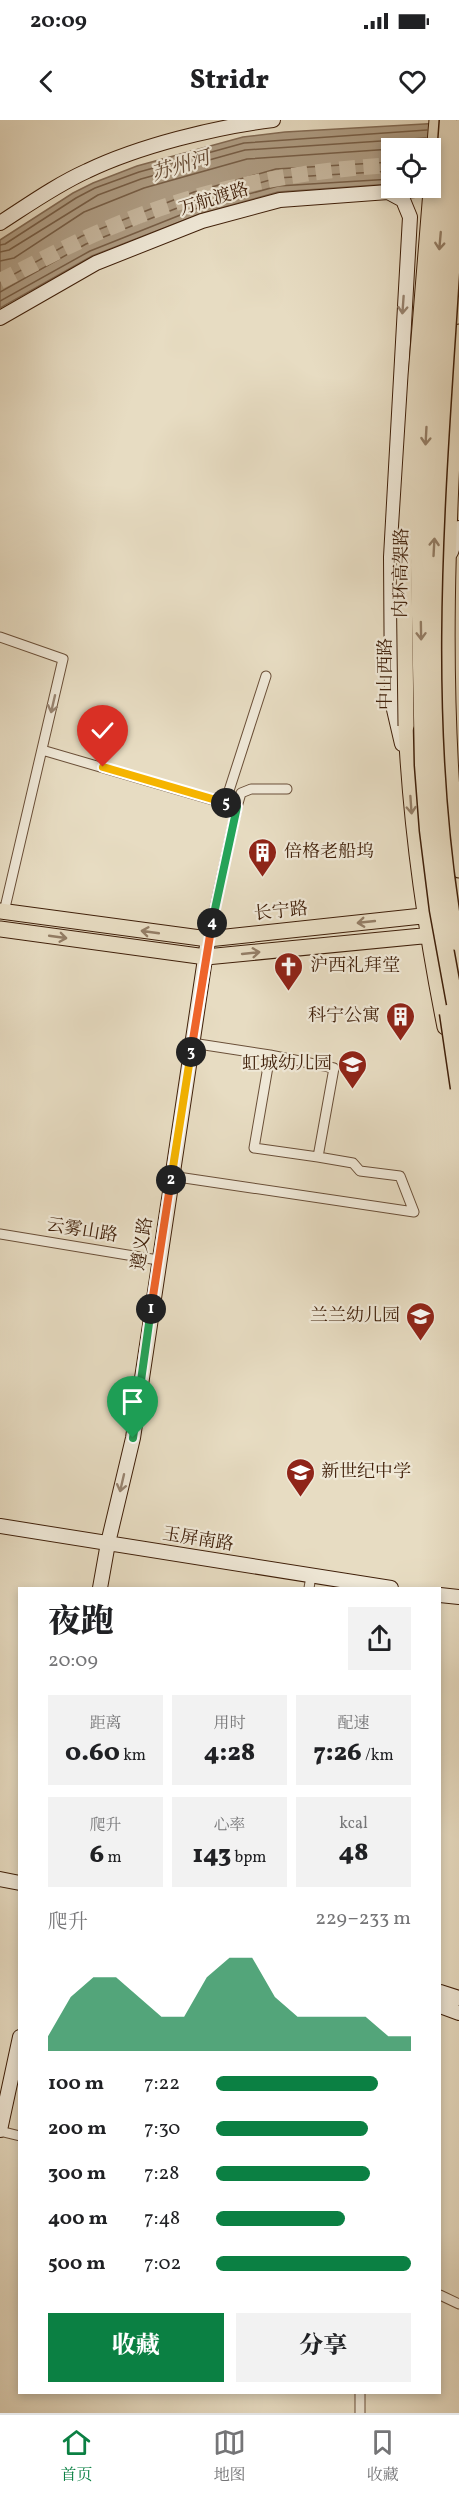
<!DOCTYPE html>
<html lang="zh">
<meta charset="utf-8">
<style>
body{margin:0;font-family:Vollkorn,"Noto Serif SC",serif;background:#f2f2f2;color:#202124;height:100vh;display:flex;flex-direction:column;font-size:22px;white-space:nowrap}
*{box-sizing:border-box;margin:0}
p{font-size:20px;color:#757577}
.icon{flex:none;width:33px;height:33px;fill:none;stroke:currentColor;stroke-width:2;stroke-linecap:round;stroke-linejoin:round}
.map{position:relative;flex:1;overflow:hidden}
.sheet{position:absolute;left:18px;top:1467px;width:423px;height:807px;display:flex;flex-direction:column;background:#fff;border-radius:0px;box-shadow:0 3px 9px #0003}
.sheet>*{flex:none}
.tools{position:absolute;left:381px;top:18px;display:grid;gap:12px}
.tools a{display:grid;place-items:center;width:60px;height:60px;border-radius:0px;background:#fff;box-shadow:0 3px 9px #0003;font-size:30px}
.pin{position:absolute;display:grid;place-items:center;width:51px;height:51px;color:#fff;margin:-62px -26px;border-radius:50% 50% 50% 0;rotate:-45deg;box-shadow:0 0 6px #0007}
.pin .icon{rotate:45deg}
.km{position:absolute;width:30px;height:30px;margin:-15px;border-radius:50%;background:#222;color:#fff;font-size:16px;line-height:30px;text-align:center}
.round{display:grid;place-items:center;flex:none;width:63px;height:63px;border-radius:0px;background:#f2f2f2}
.summary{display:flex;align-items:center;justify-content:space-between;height:102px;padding:0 30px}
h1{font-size:33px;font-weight:800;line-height:45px}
.stats{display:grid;grid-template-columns:repeat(3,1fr);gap:9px;height:102px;padding:6px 30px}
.stats div{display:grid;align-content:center;border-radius:0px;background:#f2f2f2;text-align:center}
.stats b{font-size:26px;font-weight:800}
.stats small{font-size:16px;font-weight:400}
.stats p{font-size:16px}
.chart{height:168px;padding:12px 30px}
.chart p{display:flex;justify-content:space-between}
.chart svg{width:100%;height:108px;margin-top:6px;fill:#0b8043;opacity:.7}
.button{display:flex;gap:12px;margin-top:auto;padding:12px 30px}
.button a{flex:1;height:69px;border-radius:0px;background:#0b8043;color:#fff;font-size:24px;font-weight:800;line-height:69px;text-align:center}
.button a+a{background:#f2f2f2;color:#202124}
ul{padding:0 30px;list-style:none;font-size:20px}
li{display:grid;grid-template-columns:96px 72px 1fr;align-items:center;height:45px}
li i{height:15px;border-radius:8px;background:#0b8043}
.status{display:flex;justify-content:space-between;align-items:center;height:42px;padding:0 30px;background:#fff;direction:ltr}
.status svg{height:16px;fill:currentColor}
header{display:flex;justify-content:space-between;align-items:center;height:78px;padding:0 30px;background:#fff;font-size:27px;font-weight:800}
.tab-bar{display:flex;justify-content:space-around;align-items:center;height:84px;border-top:2px solid #e0e0e0;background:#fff;font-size:16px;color:#757577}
.tab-bar a{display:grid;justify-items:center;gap:3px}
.tab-bar .active{color:#0b8043}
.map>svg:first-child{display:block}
.water{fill:#ae9c83;stroke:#826a53;stroke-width:1.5}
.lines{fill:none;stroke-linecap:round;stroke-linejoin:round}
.shore{stroke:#775e46;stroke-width:1.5}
.highway-tunnel{stroke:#c6b69d;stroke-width:16;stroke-dasharray:16 8;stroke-linecap:butt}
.street-casing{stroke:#6a4f38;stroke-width:11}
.secondary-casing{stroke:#40200a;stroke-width:16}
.primary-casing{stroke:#40200a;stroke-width:17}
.street{stroke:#efe8d7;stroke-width:9}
.secondary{stroke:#efe8d7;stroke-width:14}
.primary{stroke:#e7dcc2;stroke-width:15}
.primary-bridge-casing{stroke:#40200a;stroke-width:17;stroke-linecap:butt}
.highway-bridge-casing{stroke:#40200a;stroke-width:19;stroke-linecap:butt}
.primary-bridge{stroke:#e7dcc2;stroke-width:15}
.highway-bridge{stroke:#e7dcc2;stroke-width:16}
.oneway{stroke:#947e66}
.oneway2{stroke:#988470}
.split-1-casing{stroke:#fff;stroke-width:12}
.split-2-casing{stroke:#fff;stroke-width:12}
.split-3-casing{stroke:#fff;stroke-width:12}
.split-4-casing{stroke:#fff;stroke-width:12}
.split-5-casing{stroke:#fff;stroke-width:12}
.split-6-casing{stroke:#fff;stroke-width:12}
.split-1{stroke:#22a559;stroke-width:8}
.split-2{stroke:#f0652b;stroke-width:8}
.split-3{stroke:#f5b400;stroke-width:8}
.split-4{stroke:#f0652b;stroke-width:8}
.split-5{stroke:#22a559;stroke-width:8}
.split-6{stroke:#f5b400;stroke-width:8}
.labels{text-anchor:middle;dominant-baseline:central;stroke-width:4.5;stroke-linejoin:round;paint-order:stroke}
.street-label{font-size:18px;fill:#40200a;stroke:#efe8d7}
.poi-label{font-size:18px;fill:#40200a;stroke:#efe8d7;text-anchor:start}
.water-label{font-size:20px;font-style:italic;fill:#664b34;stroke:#efe8d7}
</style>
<div class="status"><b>20:09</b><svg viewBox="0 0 49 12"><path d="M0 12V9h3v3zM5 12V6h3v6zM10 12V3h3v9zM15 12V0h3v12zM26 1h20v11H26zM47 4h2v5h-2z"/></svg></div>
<header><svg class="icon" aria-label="back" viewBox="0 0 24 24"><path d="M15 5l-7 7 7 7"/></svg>Stridr<svg class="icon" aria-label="heart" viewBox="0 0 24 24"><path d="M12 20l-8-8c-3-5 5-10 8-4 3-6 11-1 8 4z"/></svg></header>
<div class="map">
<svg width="459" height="2293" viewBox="0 0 459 2293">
<rect width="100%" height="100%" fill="#e7dcc2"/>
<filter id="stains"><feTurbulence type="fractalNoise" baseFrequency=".00333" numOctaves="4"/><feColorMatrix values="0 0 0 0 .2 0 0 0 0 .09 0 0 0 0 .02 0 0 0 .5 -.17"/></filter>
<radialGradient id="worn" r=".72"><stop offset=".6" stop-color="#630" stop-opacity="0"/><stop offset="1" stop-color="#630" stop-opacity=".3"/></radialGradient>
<!-- water -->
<path class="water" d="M 459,2 L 430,28 L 392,28 L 391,64 L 278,72 L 200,94 L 92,136 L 0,188 L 0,120 L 73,73 L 93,63 L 137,46 L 243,17 L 285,12 Z"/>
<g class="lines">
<!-- shore -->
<path class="shore" d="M 0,125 L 5,124 L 76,78 L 95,68 L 139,52 L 244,23 L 427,10
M 0,132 L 9,130 L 98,75 L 141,59 L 245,30 L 426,18
M 0,141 L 14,138 L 84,92 L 144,68 L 247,39 L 392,29
M 0,162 L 82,116 L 194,72 L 276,49 L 392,42
M 0,172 L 86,124 L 195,81 L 277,58 L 392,51
M 0,181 L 90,131 L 198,88 L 278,66 L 392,59"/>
<!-- highway-tunnel -->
<path class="highway-tunnel" d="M 0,161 C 38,142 76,121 116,105 C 204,68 296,51 392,45"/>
<defs>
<path id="street" d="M 0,517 L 63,539 L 4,792
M 42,630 L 237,687 L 208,819
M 225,683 L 266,556
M 237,687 L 241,673 L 251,669 L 287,669
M 192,923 L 270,935 L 254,1028 L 318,1037
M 171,1056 L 414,1092 L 400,1056 L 360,1051 L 353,1043 L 318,1037 L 334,948 L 270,935
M 0,1114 L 158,1140
M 309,1468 L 311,1456
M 0,2011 L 20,2016
M 440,2175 L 459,2184
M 360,2293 L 360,2272"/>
<path id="secondary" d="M 390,73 L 403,80 L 410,97 L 391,437 L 392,581 L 402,624
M 0,103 C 28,85 56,65 87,51 C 139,26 215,7 273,0
M 0,198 L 96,143 L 202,101 L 280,80 L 442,68
M 451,432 L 459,408
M 0,1406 L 391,1468
M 100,1468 L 108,1423 L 133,1318 L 208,819
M 440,1475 L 459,1477
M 0,1759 L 20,1763
M 440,1872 L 459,1878
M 440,1886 L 459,1893
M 0,2010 L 20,1917"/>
<path id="primary" d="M 434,34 L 437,0
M 459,212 C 448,391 439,571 459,750
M 406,606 C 411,708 425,807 445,907
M 0,791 L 208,819 L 450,793
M 0,809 L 206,837 L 453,813"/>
</defs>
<!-- street casing -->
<use href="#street" class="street-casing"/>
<!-- secondary casing -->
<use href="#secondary" class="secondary-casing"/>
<!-- primary casing -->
<use href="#primary" class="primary-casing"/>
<!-- street -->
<use href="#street" class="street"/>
<!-- secondary -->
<use href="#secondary" class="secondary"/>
<!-- primary -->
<use href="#primary" class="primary"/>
<defs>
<path id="primary-bridge" d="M 406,606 L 404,446 L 416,256 L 434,34"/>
<path id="highway-bridge" d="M 448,0 L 429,259 L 419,445 L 423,645 L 428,710 L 438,790 L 459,905
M 456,822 C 408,552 448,279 459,8
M 448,893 L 459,968"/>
</defs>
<!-- primary-bridge casing -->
<use href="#primary-bridge" class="primary-bridge-casing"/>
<!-- highway-bridge casing -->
<use href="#highway-bridge" class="highway-bridge-casing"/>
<!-- primary-bridge -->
<use href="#primary-bridge" class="primary-bridge"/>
<!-- highway-bridge -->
<use href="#highway-bridge" class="highway-bridge"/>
</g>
<!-- one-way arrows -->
<defs><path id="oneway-shaft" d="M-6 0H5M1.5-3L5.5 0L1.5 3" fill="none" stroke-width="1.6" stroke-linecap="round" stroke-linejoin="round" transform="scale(1.5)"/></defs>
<g class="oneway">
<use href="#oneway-shaft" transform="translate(440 121) rotate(95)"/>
<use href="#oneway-shaft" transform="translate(426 316) rotate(93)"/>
<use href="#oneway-shaft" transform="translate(434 427) rotate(-87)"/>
<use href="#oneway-shaft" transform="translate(421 511) rotate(89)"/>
<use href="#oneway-shaft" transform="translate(411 685) rotate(86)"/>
<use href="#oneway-shaft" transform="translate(366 802) rotate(174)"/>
<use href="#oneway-shaft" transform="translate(150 812) rotate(-172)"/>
<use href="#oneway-shaft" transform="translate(58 817) rotate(8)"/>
<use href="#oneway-shaft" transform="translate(251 833) rotate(-6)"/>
</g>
<g class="oneway2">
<use href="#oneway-shaft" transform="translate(403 185) rotate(94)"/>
<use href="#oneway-shaft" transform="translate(53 584) rotate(103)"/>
<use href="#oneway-shaft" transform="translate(122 1363) rotate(103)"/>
</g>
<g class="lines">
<defs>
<path id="split-1" d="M 133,1318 L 151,1189"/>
<path id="split-2" d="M 151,1189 L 171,1060"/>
<path id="split-3" d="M 171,1060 L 191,932"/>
<path id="split-4" d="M 191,932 L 212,803"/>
<path id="split-5" d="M 212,803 L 237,687 L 226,683"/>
<path id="split-6" d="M 103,647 L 226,683"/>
</defs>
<!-- split-1 casing -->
<use href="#split-1" class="split-1-casing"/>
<!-- split-2 casing -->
<use href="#split-2" class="split-2-casing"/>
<!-- split-3 casing -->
<use href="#split-3" class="split-3-casing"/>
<!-- split-4 casing -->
<use href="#split-4" class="split-4-casing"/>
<!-- split-5 casing -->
<use href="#split-5" class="split-5-casing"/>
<!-- split-6 casing -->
<use href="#split-6" class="split-6-casing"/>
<!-- split-1 -->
<use href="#split-1" class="split-1"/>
<!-- split-2 -->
<use href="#split-2" class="split-2"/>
<!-- split-3 -->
<use href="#split-3" class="split-3"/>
<!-- split-4 -->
<use href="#split-4" class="split-4"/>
<!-- split-5 -->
<use href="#split-5" class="split-5"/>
<!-- split-6 -->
<use href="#split-6" class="split-6"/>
</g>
<!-- icons -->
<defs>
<symbol id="building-pin" viewBox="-11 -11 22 30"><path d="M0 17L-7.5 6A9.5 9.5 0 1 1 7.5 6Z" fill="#8f2418" stroke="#efe8d7"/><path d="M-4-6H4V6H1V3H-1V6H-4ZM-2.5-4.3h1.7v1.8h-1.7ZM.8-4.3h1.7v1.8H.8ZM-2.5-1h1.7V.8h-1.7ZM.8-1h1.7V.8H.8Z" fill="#fff"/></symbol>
<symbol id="church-pin" viewBox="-11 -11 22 30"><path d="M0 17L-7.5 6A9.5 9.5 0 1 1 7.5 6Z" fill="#8f2418" stroke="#efe8d7"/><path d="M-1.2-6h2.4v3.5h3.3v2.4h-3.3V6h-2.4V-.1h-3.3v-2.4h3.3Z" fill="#fff"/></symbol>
<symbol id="school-pin" viewBox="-11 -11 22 30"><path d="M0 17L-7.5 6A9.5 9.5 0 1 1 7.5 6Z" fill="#8f2418" stroke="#efe8d7"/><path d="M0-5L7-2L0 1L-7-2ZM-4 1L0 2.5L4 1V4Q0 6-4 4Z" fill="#fff"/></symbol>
</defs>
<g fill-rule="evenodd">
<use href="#building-pin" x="246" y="716" width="33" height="45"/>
<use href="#church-pin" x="272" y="830" width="33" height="45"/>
<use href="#building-pin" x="384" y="880" width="33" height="45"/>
<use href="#school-pin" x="336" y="928" width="33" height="45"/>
<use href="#school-pin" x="404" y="1180" width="33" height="45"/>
<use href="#school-pin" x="284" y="1336" width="33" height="45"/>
</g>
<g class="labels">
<!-- street labels -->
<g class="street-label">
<text transform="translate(214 80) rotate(-17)">万航渡路</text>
<text transform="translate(402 453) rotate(-89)">内环高架路</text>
<text transform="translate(386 554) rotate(-90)">中山西路</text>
<text transform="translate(281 792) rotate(-6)">长宁路</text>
<text transform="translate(82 1111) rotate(9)">云雾山路</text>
<text transform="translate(143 1124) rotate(-81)">遵义路</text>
<text transform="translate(198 1420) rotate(9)">玉屏南路</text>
</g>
<!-- poi labels -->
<g class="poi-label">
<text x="284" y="732">倍格老船坞</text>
<text x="310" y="846">沪西礼拜堂</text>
<text x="380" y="896" text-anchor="end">科宁公寓</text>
<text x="332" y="944" text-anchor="end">虹城幼儿园</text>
<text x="400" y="1196" text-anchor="end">兰兰幼儿园</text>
<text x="321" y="1352">新世纪中学</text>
</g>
<!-- water labels -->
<g class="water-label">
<text transform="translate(181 47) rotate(-17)">苏州河</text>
</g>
</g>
<rect width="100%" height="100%" filter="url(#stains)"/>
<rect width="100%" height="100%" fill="url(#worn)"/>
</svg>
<div class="tools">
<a><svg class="icon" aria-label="locate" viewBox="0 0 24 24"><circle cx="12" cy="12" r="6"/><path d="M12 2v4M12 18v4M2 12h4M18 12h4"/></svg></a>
</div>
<div class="pin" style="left:133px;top:1318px;background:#1e9e55"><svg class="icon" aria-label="arrive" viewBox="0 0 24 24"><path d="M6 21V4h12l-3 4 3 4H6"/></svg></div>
<div class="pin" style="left:103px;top:647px;background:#d93025"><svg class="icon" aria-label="check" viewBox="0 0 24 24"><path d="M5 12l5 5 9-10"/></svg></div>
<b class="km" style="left:151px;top:1189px">1</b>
<b class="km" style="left:171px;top:1060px">2</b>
<b class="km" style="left:191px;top:932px">3</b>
<b class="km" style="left:212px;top:803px">4</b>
<b class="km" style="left:226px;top:683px">5</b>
<section class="sheet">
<div class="summary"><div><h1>夜跑</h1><p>20:09</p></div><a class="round"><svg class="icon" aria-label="share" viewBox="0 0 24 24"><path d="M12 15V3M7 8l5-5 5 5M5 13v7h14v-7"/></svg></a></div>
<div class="stats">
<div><p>距离</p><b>0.60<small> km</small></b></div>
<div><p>用时</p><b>4:28</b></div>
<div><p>配速</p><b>7:26<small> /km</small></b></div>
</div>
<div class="stats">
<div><p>爬升</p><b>6<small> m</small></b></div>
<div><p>心率</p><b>143<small> bpm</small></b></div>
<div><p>kcal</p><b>48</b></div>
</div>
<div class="chart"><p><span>爬升</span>229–233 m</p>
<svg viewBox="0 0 160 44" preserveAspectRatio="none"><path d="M0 44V38L10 22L20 14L30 14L40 22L50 30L60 30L70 14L80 6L90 6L100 22L110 30L120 30L130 30L140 30L150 38L160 38V44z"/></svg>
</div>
<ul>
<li><b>100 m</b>7:22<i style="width:83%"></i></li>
<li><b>200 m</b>7:30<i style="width:78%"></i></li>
<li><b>300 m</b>7:28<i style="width:79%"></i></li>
<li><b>400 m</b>7:48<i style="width:66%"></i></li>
<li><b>500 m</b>7:02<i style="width:100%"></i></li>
</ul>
<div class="button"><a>收藏</a><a>分享</a></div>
</section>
</div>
<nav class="tab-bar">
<a class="active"><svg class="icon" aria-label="home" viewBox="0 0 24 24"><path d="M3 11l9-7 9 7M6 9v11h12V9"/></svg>首页</a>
<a><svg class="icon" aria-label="map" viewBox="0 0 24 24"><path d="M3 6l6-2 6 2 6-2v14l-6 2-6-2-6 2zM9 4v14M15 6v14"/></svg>地图</a>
<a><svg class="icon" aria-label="saved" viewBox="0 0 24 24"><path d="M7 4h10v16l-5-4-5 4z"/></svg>收藏</a>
</nav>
